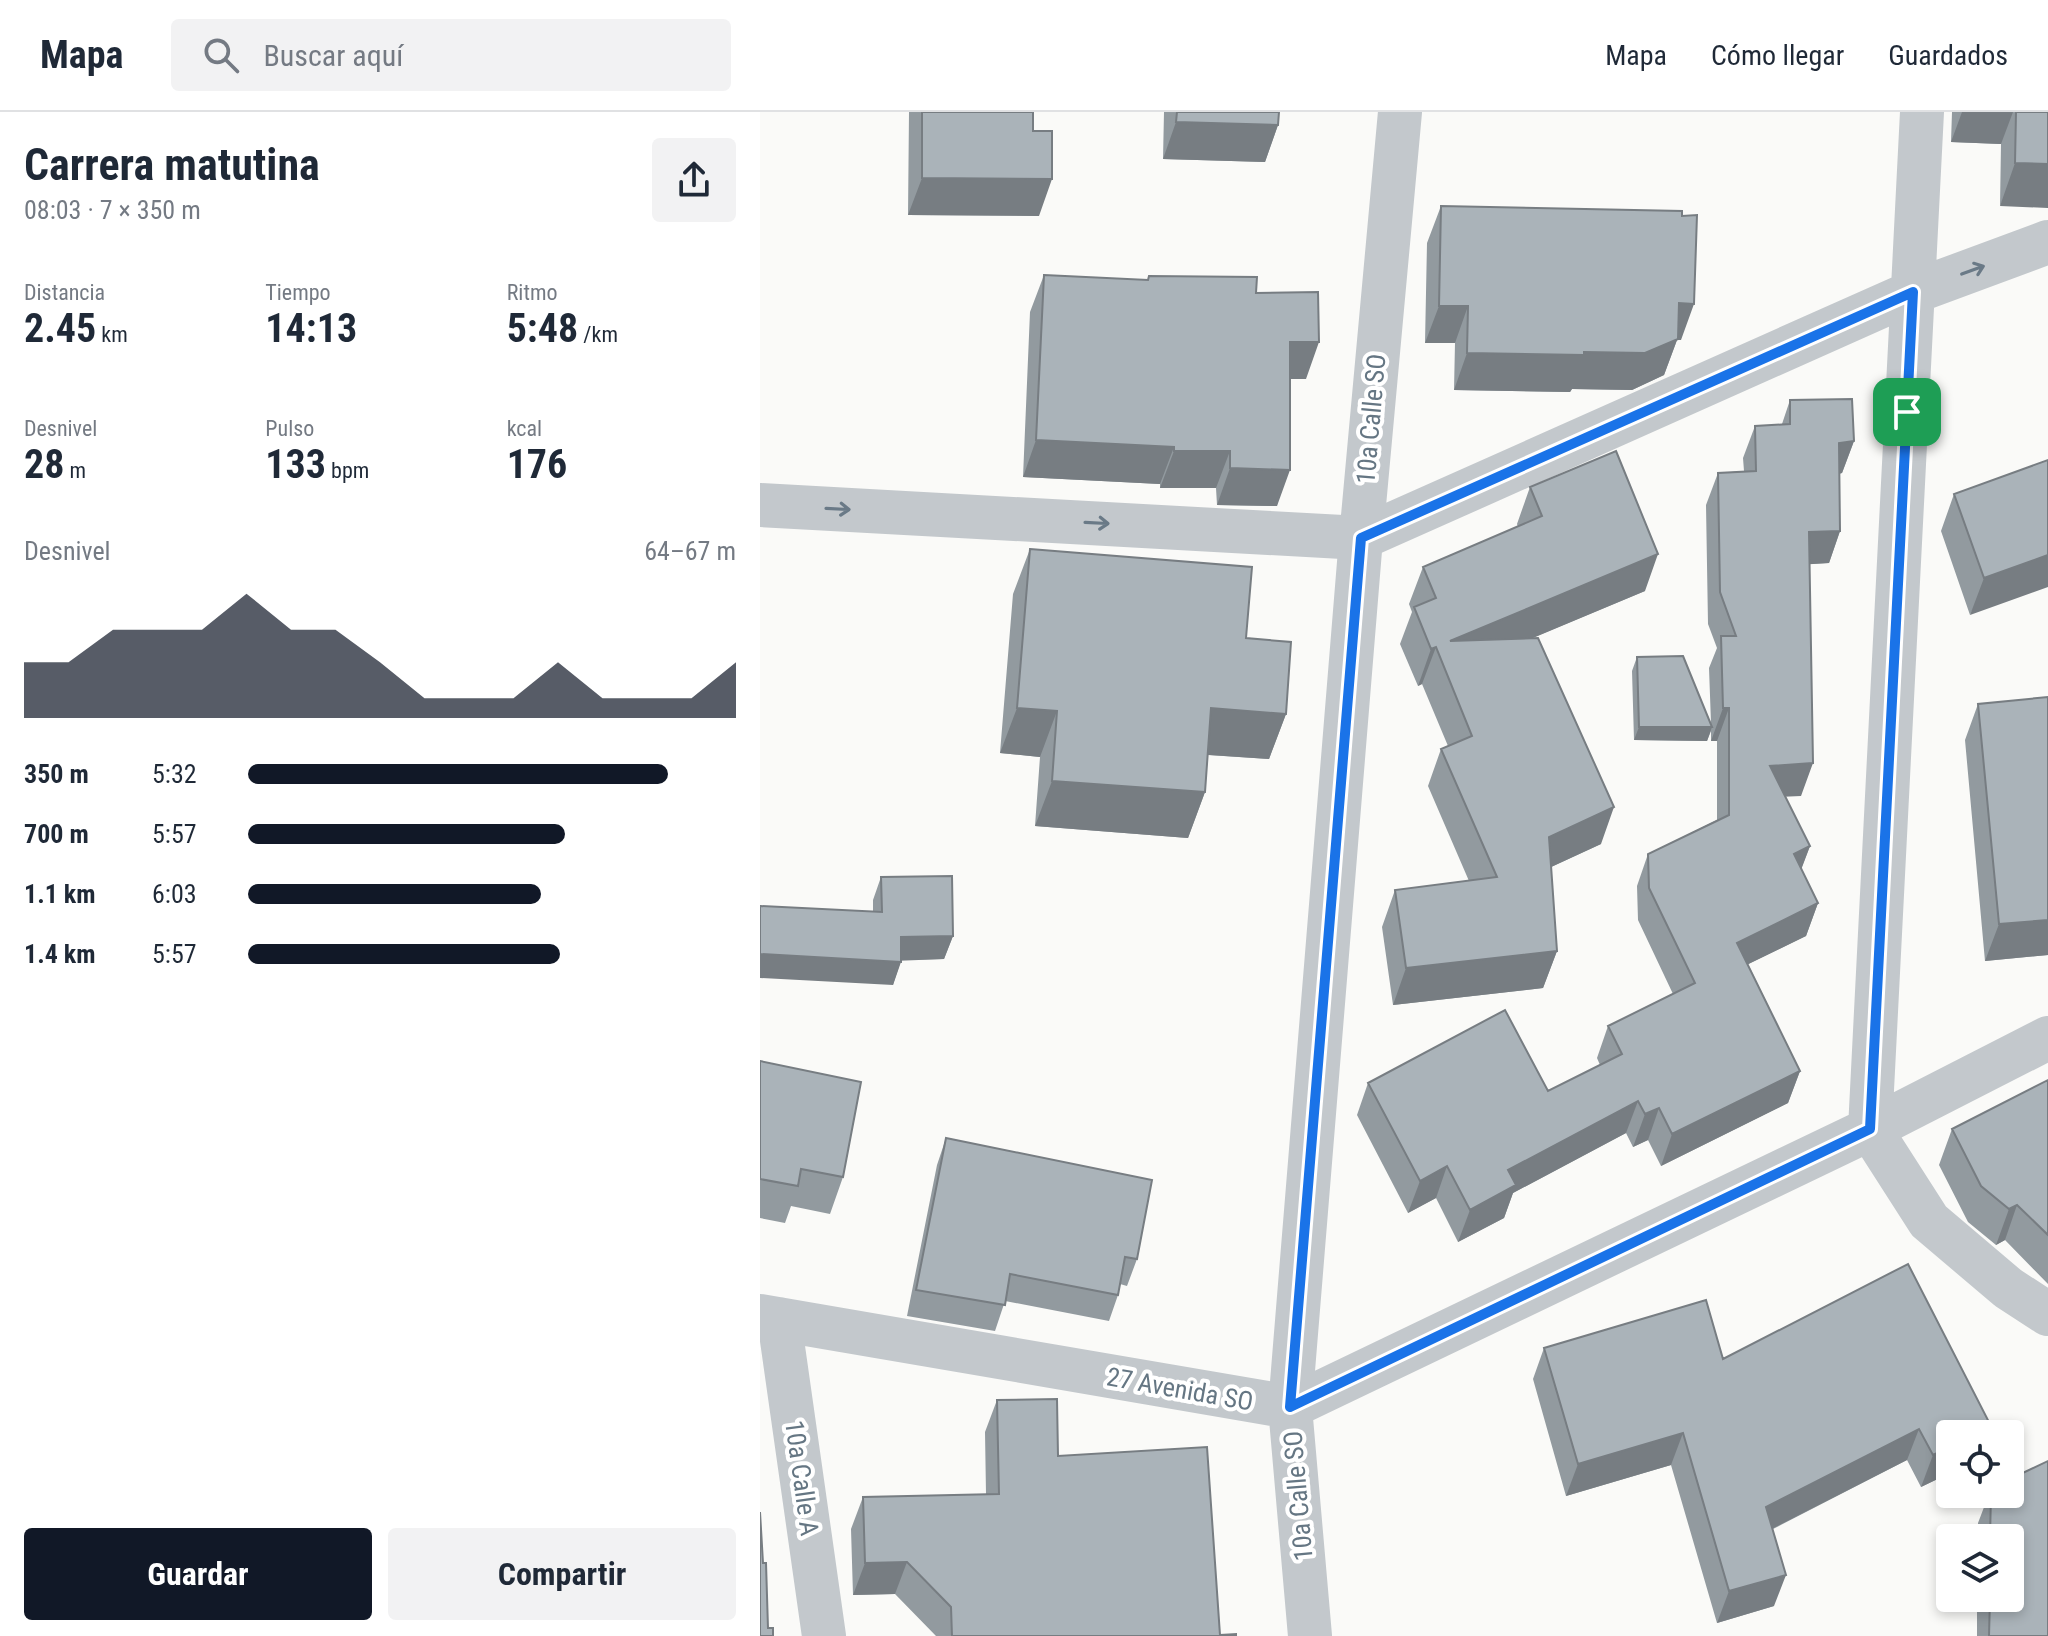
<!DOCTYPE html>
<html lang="es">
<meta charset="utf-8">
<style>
body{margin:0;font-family:"Roboto Condensed",sans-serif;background:#f2f2f3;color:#1f2937;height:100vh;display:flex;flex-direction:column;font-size:30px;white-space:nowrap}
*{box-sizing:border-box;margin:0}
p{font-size:26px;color:#747a83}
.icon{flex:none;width:44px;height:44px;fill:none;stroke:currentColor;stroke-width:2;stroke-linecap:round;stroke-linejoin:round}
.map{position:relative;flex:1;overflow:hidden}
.side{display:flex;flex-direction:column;background:#fff;width:760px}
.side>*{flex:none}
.tools{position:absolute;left:1176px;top:1308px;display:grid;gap:16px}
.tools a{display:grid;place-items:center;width:88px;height:88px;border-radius:8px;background:#fff;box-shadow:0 4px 12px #0003;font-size:40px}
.pin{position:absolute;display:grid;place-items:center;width:68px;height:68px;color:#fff;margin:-34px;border-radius:16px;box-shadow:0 4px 12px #0006}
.round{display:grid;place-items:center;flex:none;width:84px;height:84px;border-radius:8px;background:#f2f2f3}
.overview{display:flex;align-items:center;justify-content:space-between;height:136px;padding:0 24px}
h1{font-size:44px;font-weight:700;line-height:60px}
.figures{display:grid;grid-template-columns:repeat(3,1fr);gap:12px;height:136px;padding:8px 24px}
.figures div{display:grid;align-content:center}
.figures b{font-size:40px;font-weight:700}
.figures small{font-size:22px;font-weight:400}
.figures p{font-size:22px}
.chart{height:224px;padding:16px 24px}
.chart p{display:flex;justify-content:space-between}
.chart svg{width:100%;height:144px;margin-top:8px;fill:#111827;opacity:.7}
.primary-button{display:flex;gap:16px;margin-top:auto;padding:16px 24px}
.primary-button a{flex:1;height:92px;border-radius:8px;background:#111827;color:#fff;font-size:32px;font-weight:700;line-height:92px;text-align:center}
.primary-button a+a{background:#f2f2f3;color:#1f2937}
ul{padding:0 24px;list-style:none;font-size:26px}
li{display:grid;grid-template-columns:128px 96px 1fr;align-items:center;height:60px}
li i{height:20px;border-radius:10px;background:#111827}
header{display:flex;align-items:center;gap:48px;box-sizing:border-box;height:112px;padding:0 40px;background:#fff;border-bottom:2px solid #e0e1e3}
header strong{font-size:38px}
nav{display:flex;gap:44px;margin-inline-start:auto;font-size:28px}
.search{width:560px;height:72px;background:#f2f2f3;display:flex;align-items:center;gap:20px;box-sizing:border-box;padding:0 28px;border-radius:8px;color:#747a83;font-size:30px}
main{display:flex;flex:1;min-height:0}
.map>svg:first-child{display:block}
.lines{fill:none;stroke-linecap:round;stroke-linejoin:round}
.minor{stroke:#c3c8cc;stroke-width:44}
.wall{fill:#929a9f}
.shaded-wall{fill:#777d82}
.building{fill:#aab3b9;stroke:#777d82;stroke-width:2}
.oneway{stroke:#6a7a87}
.route-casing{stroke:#fff;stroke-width:16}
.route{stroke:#1a73e8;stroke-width:10}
.labels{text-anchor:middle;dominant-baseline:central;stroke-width:8;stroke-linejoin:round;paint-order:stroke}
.street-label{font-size:26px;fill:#657683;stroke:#fff}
</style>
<header>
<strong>Mapa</strong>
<div class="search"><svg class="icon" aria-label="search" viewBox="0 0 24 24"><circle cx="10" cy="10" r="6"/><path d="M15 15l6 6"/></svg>Buscar aquí</div>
<nav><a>Mapa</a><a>Cómo llegar</a><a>Guardados</a></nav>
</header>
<main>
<section class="side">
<div class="overview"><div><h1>Carrera matutina</h1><p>08:03 · 7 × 350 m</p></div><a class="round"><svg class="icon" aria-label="share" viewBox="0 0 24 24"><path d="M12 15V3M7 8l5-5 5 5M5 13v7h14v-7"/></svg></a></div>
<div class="figures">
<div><p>Distancia</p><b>2.45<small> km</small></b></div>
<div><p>Tiempo</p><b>14:13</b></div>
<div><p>Ritmo</p><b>5:48<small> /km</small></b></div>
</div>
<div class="figures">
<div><p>Desnivel</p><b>28<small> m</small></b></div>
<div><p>Pulso</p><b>133<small> bpm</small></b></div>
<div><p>kcal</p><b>176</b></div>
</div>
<div class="chart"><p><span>Desnivel</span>64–67 m</p>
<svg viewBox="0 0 160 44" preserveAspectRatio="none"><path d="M0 44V27L10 27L20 17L30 17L40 17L50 6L60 17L70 17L80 27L90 38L100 38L110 38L120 27L130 38L140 38L150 38L160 27V44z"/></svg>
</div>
<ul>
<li><b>350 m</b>5:32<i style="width:86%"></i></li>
<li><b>700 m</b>5:57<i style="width:65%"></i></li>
<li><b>1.1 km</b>6:03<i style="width:60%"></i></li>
<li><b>1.4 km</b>5:57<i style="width:64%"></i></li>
</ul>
<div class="primary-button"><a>Guardar</a><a>Compartir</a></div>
</section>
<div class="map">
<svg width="1288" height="1524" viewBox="0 0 1288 1524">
<rect width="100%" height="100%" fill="#fafaf8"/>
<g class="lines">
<!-- minor -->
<path class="minor" d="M 0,393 L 601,426 L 1153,180 L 1288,130
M 1110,1017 L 1162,0
M 1110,1017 L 1169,1109 L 1248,1176 L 1288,1202
M 0,1204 L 530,1295 L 1110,1017 L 1288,926
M 19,1207 L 64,1524
M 550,1524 L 530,1295 L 601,426 L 640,0"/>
</g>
<!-- wall -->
<path class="wall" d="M 149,0 L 273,0 L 273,19 L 279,104 L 148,103 Z
M 404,0 L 519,0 L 518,13 L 505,50 L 403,47 Z
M 1192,0 L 1288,0 L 1240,94 L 1241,32 L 1191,30 Z
M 681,94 L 921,228 L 917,228 L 904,263 L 872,278 L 812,277 L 810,280 L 694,278 L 695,231 L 665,231 L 667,131 Z
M 284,163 L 496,181 L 546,267 L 530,267 L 517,394 L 457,393 L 456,376 L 400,376 L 400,372 L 263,365 L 270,200 Z
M 1030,288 L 1094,329 L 1082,361 L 1079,362 L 1080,419 L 1069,451 L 1049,452 L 1041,684 L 1025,684 L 1050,734 L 1041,757 L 1058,791 L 1046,824 L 988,852 L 1040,959 L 1028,991 L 901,1054 L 888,1028 L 873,1035 L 866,1021 L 753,1081 L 744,1106 L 698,1130 L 676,1086 L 648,1101 L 597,1003 L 608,971 L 788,979 L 840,953 L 837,946 L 848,914 L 913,882 L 878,808 L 877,774 L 888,742 L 957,708 L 957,629 L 951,629 L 951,619 L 947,629 L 874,628 L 872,559 L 877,545 L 951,611 L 949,556 L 957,536 L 948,512 L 946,393 L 958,361 L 984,359 L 983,346 L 995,314 L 1022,312 Z
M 1288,348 L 1210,503 L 1181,419 L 1194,382 Z
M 770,375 L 885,479 L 772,526 L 841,732 L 791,755 L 797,839 L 783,876 L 633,893 L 622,815 L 635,778 L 709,769 L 668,674 L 681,637 L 688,634 L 662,572 L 658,574 L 640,532 L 652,500 L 649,492 L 663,455 L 758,415 L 757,412 Z
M 270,437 L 486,526 L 526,602 L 509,647 L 448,643 L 445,680 L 428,726 L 275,714 L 280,645 L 240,641 L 253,482 Z
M 1218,592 L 1288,843 L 1225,849 L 1205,628 Z
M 121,765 L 193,824 L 184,847 L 141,848 L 133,873 L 113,799 L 113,788 Z
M 0,949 L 83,1065 L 70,1102 L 31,1094 L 25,1111 L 0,1106 Z
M 1288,968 L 1288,1172 L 1245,1128 L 1236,1133 L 1208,1110 L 1179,1053 L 1192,1017 Z
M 186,1026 L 377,1147 L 367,1174 L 360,1172 L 358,1183 L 349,1209 L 245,1189 L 235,1219 L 147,1204 L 177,1053 Z
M 784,1236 L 963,1247 L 1190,1322 L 1190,1361 L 1161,1375 L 1147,1348 L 1013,1417 L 1014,1494 L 957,1511 L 911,1353 L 806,1384 L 773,1267 Z
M 237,1288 L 298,1344 L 460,1523 L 476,1524 L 176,1524 L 135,1482 L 93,1483 L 91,1417 L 103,1385 L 226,1382 L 225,1320 Z
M 1229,1382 L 1250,1382 L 1288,1524 L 1217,1524 L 1217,1486 L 1250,1486 L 1250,1426 L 1218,1426 L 1218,1411 Z"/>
<!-- shaded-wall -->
<path class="shaded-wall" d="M 1202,0 L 1253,0 L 1241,32 L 1191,30 Z
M 416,10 L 518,13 L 505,50 L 403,47 Z
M 1255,51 L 1288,52 L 1288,96 L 1240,94 Z
M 162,66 L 292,67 L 279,104 L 148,103 Z
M 919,191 L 934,192 L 921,228 L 917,228 L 904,263 L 872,278 L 812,277 L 810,280 L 694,278 L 707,241 L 824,240 Z
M 679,194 L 708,194 L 695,231 L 665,231 Z
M 530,230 L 559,230 L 546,267 L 516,267 Z
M 276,328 L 414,335 L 400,372 L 263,365 Z
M 1094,329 L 1082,361 L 1067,364 L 1079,331 Z
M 414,339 L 470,339 L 456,376 L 400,376 Z
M 470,356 L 530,358 L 517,394 L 457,393 Z
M 1080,419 L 1069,451 L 1037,453 L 1049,420 Z
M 898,442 L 885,479 L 687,562 L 690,529 Z
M 1288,443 L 1288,475 L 1210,503 L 1224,466 Z
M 676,535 L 662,572 L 658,574 L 671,537 Z
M 257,596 L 297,599 L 280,645 L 240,641 Z
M 451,596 L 526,602 L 509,647 L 435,642 Z
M 963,596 L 969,596 L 957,629 L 951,629 Z
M 879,615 L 952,615 L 947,629 L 874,628 Z
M 1053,651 L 1041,684 L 999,686 L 1010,654 Z
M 292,669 L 445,680 L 428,726 L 275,714 Z
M 854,695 L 841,732 L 776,762 L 789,725 Z
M 1050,734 L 1038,766 L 1034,742 Z
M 1058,791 L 1046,824 L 966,863 L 977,831 Z
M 1288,808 L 1288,843 L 1225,849 L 1239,812 Z
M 193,824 L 184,847 L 133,849 L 141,825 Z
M 797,839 L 783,876 L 633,893 L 646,856 Z
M 0,842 L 141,850 L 133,873 L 0,866 Z
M 1040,959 L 1028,991 L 901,1054 L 912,1022 Z
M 878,989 L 866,1021 L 753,1081 L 744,1106 L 698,1130 L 710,1098 L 748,1058 Z
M 899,996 L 888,1028 L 873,1035 L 885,1002 Z
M 687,1054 L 676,1086 L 648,1101 L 660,1069 Z
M 1257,1093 L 1245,1128 L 1236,1133 L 1249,1097 Z
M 1231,1314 L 1228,1322 L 1215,1322 Z
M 1159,1317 L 1147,1348 L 994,1426 L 1006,1395 Z
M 923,1321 L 911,1353 L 806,1384 L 818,1352 Z
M 1190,1335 L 1190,1361 L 1161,1375 L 1173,1343 Z
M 147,1450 L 135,1482 L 93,1483 L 105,1451 Z
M 1026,1463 L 1014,1494 L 957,1511 L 969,1479 Z"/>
<!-- building -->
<path class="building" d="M 162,0 L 273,0 L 273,19 L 292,19 L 292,67 L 162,66 Z
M 417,0 L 519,0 L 518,13 L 416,10 Z
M 1256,0 L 1288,0 L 1288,52 L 1255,51 Z
M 681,94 L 922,99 L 922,104 L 937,103 L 934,192 L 919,191 L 918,227 L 885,241 L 824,240 L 824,243 L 707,241 L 708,194 L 679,194 Z
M 284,163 L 388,168 L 389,164 L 497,165 L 496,181 L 558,180 L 559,230 L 530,230 L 530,358 L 470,356 L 470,339 L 414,339 L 414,335 L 276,328 Z
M 1092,287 L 1094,329 L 1079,331 L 1080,419 L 1049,420 L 1053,651 L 1010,654 L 1050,734 L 1034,742 L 1058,791 L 977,831 L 1040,959 L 912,1022 L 899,996 L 885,1002 L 878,989 L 748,1058 L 756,1073 L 710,1098 L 687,1054 L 660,1069 L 608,971 L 745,898 L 788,979 L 862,942 L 848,914 L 935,871 L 889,776 L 888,742 L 969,703 L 969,596 L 963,596 L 961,524 L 976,524 L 960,480 L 958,361 L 996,359 L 995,314 L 1030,312 L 1030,288 Z
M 856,339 L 898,442 L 690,529 L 778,526 L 854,695 L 789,725 L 797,839 L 646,856 L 635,778 L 737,765 L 681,637 L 712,624 L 676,535 L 671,537 L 654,495 L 676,486 L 663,455 L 782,404 L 770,375 Z
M 1288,348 L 1288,443 L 1224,466 L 1194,382 Z
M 270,437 L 492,455 L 486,526 L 531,530 L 526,602 L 451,596 L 445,680 L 292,669 L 297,599 L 257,596 Z
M 923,544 L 952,615 L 879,615 L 877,545 Z
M 1288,585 L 1288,808 L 1239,812 L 1218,592 Z
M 192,764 L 193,824 L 141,825 L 141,850 L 0,842 L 0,794 L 122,800 L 121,765 Z
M 0,949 L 101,970 L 83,1065 L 41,1057 L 38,1074 L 0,1067 Z
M 1288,968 L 1288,1123 L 1257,1093 L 1249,1097 L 1221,1074 L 1192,1017 Z
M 186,1026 L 392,1068 L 377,1147 L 365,1145 L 358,1183 L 250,1162 L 245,1193 L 156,1178 Z
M 1148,1152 L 1231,1314 L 1215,1322 L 1190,1322 L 1190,1335 L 1173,1343 L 1159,1317 L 1006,1395 L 1026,1463 L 969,1479 L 923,1321 L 818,1352 L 784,1236 L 946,1188 L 963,1247 Z
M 297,1287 L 298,1344 L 447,1335 L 460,1523 L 476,1522 L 476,1524 L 192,1524 L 191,1495 L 147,1450 L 105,1451 L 103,1385 L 239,1382 L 237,1288 Z
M 1288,1349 L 1288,1524 L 1229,1524 L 1230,1486 L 1250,1486 L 1250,1426 L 1230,1426 L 1231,1382 L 1250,1382 L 1250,1367 Z
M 0,1400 L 3,1451 L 6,1451 L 8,1516 L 13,1516 L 13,1524 L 0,1524 Z"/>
<!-- one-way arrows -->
<defs><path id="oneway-shaft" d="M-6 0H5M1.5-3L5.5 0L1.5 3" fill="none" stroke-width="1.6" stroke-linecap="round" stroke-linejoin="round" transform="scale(2)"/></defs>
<g class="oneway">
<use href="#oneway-shaft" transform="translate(1213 158) rotate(-20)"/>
<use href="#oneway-shaft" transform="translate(78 397) rotate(3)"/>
<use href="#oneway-shaft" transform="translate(337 411) rotate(3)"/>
</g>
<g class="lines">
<defs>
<path id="route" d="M 1153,180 L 1110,1017 L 530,1295 L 601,426 Z"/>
</defs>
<!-- route casing -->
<use href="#route" class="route-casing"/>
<!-- route -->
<use href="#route" class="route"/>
</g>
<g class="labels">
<!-- street labels -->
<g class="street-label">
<text transform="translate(611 307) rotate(-85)">10a Calle SO</text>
<text transform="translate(420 1277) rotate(10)">27 Avenida SO</text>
<text transform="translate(42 1366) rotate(82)">10a Calle A</text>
<text transform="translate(538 1384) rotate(-95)">10a Calle SO</text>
</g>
</g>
</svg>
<div class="tools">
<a><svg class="icon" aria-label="locate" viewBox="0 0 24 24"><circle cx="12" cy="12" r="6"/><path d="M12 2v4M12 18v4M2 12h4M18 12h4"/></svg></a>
<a><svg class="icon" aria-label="layers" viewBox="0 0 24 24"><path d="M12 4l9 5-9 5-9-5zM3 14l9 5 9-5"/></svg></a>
</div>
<div class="pin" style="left:1147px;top:300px;background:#1e9e55"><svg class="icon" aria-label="arrive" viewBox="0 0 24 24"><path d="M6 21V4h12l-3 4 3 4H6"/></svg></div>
</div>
</main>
